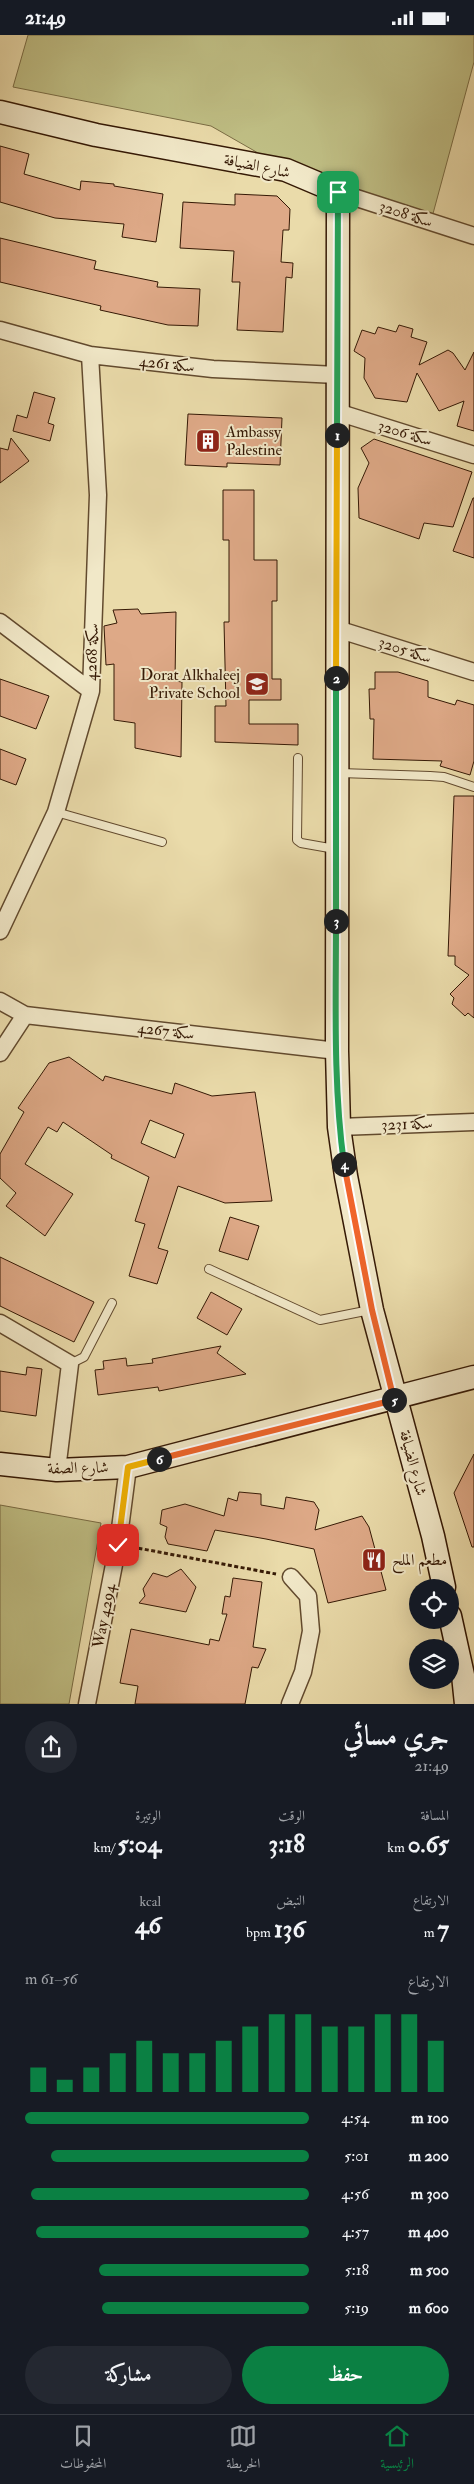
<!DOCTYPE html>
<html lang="ar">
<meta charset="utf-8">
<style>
body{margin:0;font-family:"IM FELL Double Pica",Amiri,serif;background:#242831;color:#f1f3f6;direction:rtl;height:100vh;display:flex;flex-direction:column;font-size:19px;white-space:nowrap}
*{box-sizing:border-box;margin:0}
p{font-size:16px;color:#9ea1a6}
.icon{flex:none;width:28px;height:28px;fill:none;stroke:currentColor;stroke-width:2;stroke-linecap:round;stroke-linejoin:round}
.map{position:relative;height:1669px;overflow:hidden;direction:ltr}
.panel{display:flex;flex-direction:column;background:#171b24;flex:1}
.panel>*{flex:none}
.buttons{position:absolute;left:409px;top:1544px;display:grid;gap:10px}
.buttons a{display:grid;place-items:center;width:50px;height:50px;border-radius:50%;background:#171b24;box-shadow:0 5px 20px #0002;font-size:25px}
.pin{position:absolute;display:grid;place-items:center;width:42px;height:42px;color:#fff;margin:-21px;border-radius:10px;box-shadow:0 2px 8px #0006}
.km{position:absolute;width:25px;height:25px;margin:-12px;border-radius:50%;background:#222;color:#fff;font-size:14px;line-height:25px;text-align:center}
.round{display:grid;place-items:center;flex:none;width:52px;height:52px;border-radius:26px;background:#242831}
.headline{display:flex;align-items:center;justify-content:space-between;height:85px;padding:0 25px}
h1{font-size:28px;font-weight:800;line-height:38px}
.metrics{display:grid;grid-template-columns:repeat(3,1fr);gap:8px;height:85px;padding:5px 25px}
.metrics div{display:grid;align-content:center}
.metrics b{font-size:25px;font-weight:800}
.metrics small{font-size:14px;font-weight:400}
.metrics p{font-size:14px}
.chart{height:140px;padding:10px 25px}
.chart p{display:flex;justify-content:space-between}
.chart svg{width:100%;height:90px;margin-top:5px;stroke:#0b8043;stroke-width:6}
.action{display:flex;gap:10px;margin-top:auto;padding:10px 25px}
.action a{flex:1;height:58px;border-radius:30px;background:#0b8043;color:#fff;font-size:20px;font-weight:800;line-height:58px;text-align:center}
.action a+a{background:#242831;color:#f1f3f6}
ul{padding:0 25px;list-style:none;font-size:16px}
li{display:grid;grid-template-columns:80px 60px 1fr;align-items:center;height:38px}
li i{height:12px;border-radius:6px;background:#0b8043}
.status{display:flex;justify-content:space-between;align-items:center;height:35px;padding:0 25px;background:#171b24;direction:ltr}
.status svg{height:14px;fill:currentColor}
.dock{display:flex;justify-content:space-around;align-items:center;height:70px;border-top:1px solid #363941;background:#171b24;font-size:14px;color:#9ea1a6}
.dock a{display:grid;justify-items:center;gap:2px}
.dock .on{color:#0b8043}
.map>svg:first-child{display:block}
.green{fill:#bfbe84;stroke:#7a6c44}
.building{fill:#dea987;stroke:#351905;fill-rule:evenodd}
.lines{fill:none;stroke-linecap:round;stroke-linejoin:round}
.lane-casing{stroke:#624a2e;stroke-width:10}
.street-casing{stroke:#624a2e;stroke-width:19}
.secondary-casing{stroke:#351905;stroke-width:25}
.path{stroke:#351905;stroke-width:3;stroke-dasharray:4 2.5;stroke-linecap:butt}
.lane{stroke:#f1e8c8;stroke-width:8}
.street{stroke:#f1e8c8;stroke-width:16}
.secondary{stroke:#f1e8c8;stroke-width:22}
.split-1-casing{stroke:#fff;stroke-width:10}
.split-2-casing{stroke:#fff;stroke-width:10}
.split-3-casing{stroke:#fff;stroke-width:10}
.split-4-casing{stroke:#fff;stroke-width:10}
.split-5-casing{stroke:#fff;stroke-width:10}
.split-6-casing{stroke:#fff;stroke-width:10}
.split-7-casing{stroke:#fff;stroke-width:10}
.split-1{stroke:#22a559;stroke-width:6}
.split-2{stroke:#f5b400;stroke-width:6}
.split-3{stroke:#22a559;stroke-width:6}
.split-4{stroke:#22a559;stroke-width:6}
.split-5{stroke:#f0652b;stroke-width:6}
.split-6{stroke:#f0652b;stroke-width:6}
.split-7{stroke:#f5b400;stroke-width:6}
.labels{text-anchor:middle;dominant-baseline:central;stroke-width:4;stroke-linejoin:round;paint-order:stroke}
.street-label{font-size:16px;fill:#351905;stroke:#f1e8c8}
.poi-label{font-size:16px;fill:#351905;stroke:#f1e8c8;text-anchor:start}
</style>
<div class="status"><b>21:49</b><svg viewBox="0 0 49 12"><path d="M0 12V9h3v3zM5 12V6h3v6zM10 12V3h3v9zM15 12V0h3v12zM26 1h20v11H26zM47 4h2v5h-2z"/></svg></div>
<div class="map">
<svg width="474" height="1669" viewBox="0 0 474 1669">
<rect width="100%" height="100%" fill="#eadbaa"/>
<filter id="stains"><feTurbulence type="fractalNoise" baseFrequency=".004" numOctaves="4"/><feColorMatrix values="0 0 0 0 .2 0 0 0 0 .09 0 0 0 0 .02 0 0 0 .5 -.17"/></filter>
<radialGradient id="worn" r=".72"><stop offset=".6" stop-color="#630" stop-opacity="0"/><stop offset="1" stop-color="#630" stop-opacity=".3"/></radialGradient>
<!-- green -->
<path class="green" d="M 28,0 L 474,0 L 474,27 L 431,186 L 286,134 L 211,91 L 13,52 Z
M 0,1470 L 101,1488 L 69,1669 L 0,1669 Z"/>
<!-- building -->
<path class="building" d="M 0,111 L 29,119 L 24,139 L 80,155 L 81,146 L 114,149 L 114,151 L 163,159 L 156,207 L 122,202 L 124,189 L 55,183 L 0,167 Z
M 235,159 L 277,161 L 290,174 L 289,195 L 283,195 L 281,227 L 293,228 L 292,243 L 286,242 L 283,297 L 237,295 L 240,247 L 232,247 L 234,216 L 180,213 L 183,167 L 235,170 Z
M 0,203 L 96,226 L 94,234 L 158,247 L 157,252 L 200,254 L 198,291 L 168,290 L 100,275 L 101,271 L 0,247 Z
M 399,290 L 413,294 L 411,302 L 427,307 L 419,330 L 448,315 L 453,318 L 465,335 L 474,317 L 474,396 L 457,391 L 464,366 L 439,376 L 417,338 L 407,367 L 375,363 L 364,343 L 365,323 L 354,316 L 362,295 L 375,299 L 378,292 L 396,297 Z
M 34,357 L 55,363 L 48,388 L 54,390 L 50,406 L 13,396 L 17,380 L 27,383 Z
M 188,379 L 282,383 L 280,430 L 227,428 L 227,432 L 185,430 Z
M 11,403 L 29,426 L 0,448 L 0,413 L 8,415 Z
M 374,404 L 472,437 L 453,492 L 424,488 L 419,504 L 359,483 L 358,453 L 369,428 L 361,413 Z
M 223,455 L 254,455 L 254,525 L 277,525 L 277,566 L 272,566 L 272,644 L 281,644 L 281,665 L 249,665 L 249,689 L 298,689 L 298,710 L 215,707 L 215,671 L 226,671 L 224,587 L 229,587 L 229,505 L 223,505 Z
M 473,463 L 474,463 L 474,523 L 453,516 Z
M 138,574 L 141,579 L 176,577 L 175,646 L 182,647 L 181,722 L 135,713 L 135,688 L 114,685 L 114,629 L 106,630 L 104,591 L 117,588 L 113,575 Z
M 375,637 L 398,637 L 428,646 L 428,662 L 455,670 L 457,665 L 474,670 L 474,726 L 470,740 L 440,731 L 442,726 L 373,724 L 374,684 L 370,684 L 369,654 L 375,654 Z
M 0,644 L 49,661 L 36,694 L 0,681 Z
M 0,714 L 26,724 L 16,750 L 0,744 Z
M 454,761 L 474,761 L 474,983 L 468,978 L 465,981 L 452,969 L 454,963 L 450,959 L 469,940 L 455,930 L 455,921 L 448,921 Z
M 69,1022 L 103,1046 L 105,1041 L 172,1059 L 175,1048 L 212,1061 L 255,1057 L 272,1166 L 225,1168 L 178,1151 L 158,1213 L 168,1216 L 157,1249 L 129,1241 L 145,1189 L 135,1186 L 149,1142 L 111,1123 L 112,1120 L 63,1087 L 57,1097 L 48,1092 L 25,1129 L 73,1159 L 45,1201 L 6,1171 L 16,1158 L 0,1143 L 0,1119 L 24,1077 L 18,1073 L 49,1028 ZM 150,1085 L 184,1099 L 175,1123 L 141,1108 Z
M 230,1182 L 259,1191 L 248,1225 L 219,1216 Z
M 0,1222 L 94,1267 L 74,1307 L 0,1271 Z
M 211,1257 L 242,1274 L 227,1300 L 197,1283 Z
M 221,1311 L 217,1318 L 246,1339 L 159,1356 L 158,1352 L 98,1360 L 95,1335 L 104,1334 L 103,1326 L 126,1323 L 127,1331 L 153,1328 L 152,1324 Z
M 27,1332 L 42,1334 L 36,1381 L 0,1376 L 0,1336 L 26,1340 Z
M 474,1419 L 474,1512 L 472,1512 L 454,1458 Z
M 239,1457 L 261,1459 L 261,1470 L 284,1474 L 286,1462 L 314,1467 L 319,1475 L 315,1495 L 362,1481 L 369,1492 L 386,1555 L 328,1568 L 314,1514 L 266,1504 L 215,1495 L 207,1516 L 168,1509 L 165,1502 L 167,1492 L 160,1489 L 162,1475 L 185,1469 L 224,1481 L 228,1463 L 237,1466 Z
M 181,1534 L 196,1552 L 186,1577 L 139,1568 L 145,1561 L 143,1554 L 153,1538 L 167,1542 Z
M 233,1543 L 262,1547 L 253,1612 L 266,1614 L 258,1633 L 252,1632 L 245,1669 L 135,1669 L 138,1651 L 120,1648 L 131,1594 L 209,1610 L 210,1604 L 219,1606 L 227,1579 L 222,1579 L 225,1561 L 230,1562 Z"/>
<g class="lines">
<defs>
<path id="lane" d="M 298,723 L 297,805 L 301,808 L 335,814
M 340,738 L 430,741 L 444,742 L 474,752
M 56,777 L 162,807
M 209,1234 L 320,1285 L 370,1275
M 70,1329 L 84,1322 L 112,1268"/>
<path id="street" d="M 338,157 L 474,201
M 0,295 L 90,320 L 213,334 L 337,340
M 337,377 L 474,420
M 0,587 L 91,656
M 337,594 L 474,637
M 0,896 L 56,777 L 91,656 L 98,460 L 90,320
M 0,966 L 25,980 L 337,1016
M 0,1018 L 25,980
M 339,1092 L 474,1087
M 0,1288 L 70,1329 L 57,1435
M 87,1669 L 118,1509 L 128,1432
M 290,1669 L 303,1637 L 311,1596 L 308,1561 L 291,1542"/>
<path id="secondary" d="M 0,77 L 96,100 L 286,135 L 338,157 L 337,1016 L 339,1092 L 346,1141 L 372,1275 L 433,1501 L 444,1552
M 0,1429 L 57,1435 L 128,1432 L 474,1342
M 450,1581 L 463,1640 L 466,1669"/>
</defs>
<!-- lane casing -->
<use href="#lane" class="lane-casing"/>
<!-- street casing -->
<use href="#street" class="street-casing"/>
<!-- secondary casing -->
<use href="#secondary" class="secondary-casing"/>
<!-- path -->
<path class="path" d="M 132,1512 L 276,1539"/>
<!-- lane -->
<use href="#lane" class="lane"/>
<!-- street -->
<use href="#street" class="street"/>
<!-- secondary -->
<use href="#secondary" class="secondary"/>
</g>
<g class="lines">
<defs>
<path id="split-1" d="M 337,400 L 338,157"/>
<path id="split-2" d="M 336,643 L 337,400"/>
<path id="split-3" d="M 336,643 L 336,886"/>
<path id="split-4" d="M 336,886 C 336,967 333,1049 344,1129"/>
<path id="split-5" d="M 344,1129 L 372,1275 L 394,1365"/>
<path id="split-6" d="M 159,1424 L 394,1365"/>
<path id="split-7" d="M 118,1510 L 128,1432 L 159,1424"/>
</defs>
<!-- split-1 casing -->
<use href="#split-1" class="split-1-casing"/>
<!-- split-2 casing -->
<use href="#split-2" class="split-2-casing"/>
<!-- split-3 casing -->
<use href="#split-3" class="split-3-casing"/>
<!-- split-4 casing -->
<use href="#split-4" class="split-4-casing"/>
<!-- split-5 casing -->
<use href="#split-5" class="split-5-casing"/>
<!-- split-6 casing -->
<use href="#split-6" class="split-6-casing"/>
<!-- split-7 casing -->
<use href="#split-7" class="split-7-casing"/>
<!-- split-1 -->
<use href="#split-1" class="split-1"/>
<!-- split-2 -->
<use href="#split-2" class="split-2"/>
<!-- split-3 -->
<use href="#split-3" class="split-3"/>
<!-- split-4 -->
<use href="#split-4" class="split-4"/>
<!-- split-5 -->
<use href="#split-5" class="split-5"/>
<!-- split-6 -->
<use href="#split-6" class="split-6"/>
<!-- split-7 -->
<use href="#split-7" class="split-7"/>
</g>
<!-- icons -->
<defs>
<symbol id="building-square" viewBox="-11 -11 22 22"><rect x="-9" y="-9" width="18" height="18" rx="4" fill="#8f2418" stroke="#f1e8c8"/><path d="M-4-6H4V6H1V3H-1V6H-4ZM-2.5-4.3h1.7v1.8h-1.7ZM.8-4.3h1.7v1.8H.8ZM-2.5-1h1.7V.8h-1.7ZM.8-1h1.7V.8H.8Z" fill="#fff"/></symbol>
<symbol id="school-square" viewBox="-11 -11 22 22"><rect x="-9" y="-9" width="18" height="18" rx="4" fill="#8f2418" stroke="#f1e8c8"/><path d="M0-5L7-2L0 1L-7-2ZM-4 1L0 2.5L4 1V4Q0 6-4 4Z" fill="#fff"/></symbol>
<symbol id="restaurant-square" viewBox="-11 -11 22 22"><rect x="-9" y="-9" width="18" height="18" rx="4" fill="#8f2418" stroke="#f1e8c8"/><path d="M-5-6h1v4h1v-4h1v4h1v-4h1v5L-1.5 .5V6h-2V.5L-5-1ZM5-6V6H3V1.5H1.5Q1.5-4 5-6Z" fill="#fff"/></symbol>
</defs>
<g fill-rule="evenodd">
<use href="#building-square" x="194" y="392" width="28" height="28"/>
<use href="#school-square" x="243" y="635" width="28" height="28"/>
<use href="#restaurant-square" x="360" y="1511" width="28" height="28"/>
</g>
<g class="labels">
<!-- street labels -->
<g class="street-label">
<text transform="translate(257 131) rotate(12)">شارع الضيافة</text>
<text transform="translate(406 179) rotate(18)">سكة 3208</text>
<text transform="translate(167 329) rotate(6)">سكة 4261</text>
<text transform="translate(405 398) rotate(17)">سكة 3206</text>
<text transform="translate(405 615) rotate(18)">سكة 3205</text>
<text transform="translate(92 617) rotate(-88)">سكة 4268</text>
<text transform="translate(166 996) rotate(7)">سكة 4267</text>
<text transform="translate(407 1089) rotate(-2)">سكة 3231</text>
<text transform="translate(413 1428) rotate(75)">شارع الضيافة</text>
<text transform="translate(78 1433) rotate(-1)">شارع الصفة</text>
<text transform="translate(104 1581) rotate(-79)">Way 4294</text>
</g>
<!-- poi labels -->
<g class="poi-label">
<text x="226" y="397">Ambassy<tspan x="226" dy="18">Palestine</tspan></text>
<text x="240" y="640" text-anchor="end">Dorat Alkhaleej<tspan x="240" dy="18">Private School</tspan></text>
<text x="392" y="1525">مطعم الملح</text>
</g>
</g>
<rect width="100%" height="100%" filter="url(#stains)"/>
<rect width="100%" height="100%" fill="url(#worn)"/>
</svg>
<div class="buttons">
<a><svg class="icon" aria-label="locate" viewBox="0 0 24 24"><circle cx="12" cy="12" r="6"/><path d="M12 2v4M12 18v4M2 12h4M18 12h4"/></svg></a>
<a><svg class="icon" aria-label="layers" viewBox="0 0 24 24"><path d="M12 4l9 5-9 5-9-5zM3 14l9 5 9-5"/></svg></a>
</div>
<div class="pin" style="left:338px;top:157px;background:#1e9e55"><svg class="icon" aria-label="arrive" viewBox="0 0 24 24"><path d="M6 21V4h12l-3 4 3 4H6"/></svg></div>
<div class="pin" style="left:118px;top:1510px;background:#d93025"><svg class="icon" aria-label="check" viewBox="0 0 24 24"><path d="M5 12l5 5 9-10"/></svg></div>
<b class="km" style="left:337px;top:400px">1</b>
<b class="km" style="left:336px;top:643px">2</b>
<b class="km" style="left:336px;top:886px">3</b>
<b class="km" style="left:344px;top:1129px">4</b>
<b class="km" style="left:394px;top:1365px">5</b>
<b class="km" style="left:159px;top:1424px">6</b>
</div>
<section class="panel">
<div class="headline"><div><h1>جري مسائي</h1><p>21:49</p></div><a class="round"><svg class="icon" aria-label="share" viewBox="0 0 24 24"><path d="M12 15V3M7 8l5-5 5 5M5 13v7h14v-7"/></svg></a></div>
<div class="metrics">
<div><p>المسافة</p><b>0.65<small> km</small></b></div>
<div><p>الوقت</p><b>3:18</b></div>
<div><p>الوتيرة</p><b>5:04<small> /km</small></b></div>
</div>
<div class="metrics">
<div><p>الارتفاع</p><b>7<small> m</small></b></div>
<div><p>النبض</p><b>136<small> bpm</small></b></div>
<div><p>kcal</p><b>46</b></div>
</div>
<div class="chart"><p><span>الارتفاع</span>56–61 m</p>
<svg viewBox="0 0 160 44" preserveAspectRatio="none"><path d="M5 44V32M15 44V38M25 44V32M35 44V25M45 44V19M55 44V25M65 44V25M75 44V19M85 44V12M95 44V6M105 44V6M115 44V12M125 44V12M135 44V6M145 44V6M155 44V19"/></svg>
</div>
<ul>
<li><b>100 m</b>4:54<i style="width:100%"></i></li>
<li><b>200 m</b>5:01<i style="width:91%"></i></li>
<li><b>300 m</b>4:56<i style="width:98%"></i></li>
<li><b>400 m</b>4:57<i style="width:96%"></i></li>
<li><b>500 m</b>5:18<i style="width:74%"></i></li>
<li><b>600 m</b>5:19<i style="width:73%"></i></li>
</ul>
<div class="action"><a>حفظ</a><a>مشاركة</a></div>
</section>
<nav class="dock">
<a class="on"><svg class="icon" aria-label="home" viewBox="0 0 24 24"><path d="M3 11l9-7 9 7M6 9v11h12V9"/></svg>الرئيسية</a>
<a><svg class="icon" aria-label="map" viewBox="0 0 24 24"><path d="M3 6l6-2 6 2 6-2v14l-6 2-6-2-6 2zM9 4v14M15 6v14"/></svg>الخريطة</a>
<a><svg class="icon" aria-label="saved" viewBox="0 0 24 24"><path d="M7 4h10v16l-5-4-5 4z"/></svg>المحفوظات</a>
</nav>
